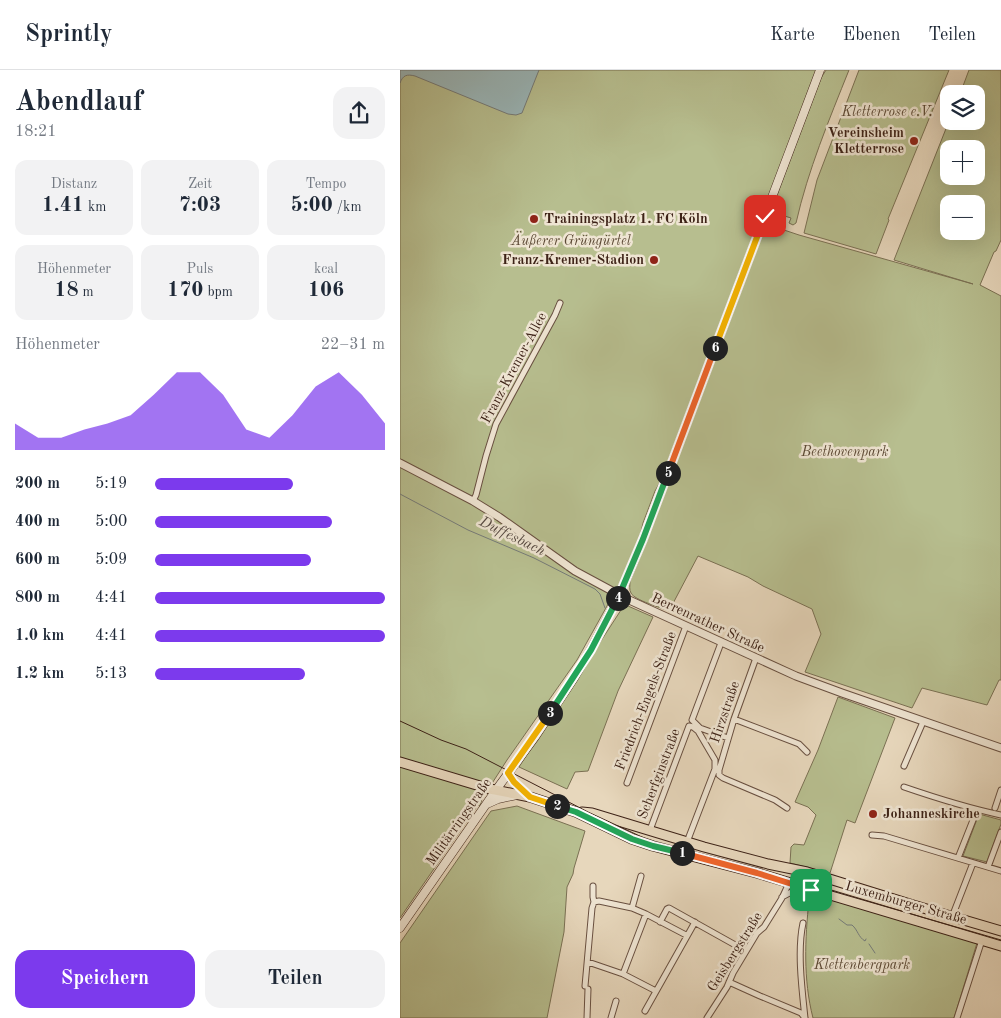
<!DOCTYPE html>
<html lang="de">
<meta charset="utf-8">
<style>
body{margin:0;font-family:"Old Standard TT",serif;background:#f2f2f3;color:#1f2937;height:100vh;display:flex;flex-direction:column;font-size:19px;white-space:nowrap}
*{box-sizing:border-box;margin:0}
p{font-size:16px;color:#747a83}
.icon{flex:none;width:28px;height:28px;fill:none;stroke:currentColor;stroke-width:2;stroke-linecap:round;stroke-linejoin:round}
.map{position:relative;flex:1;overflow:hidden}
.panel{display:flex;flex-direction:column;background:#fff;width:400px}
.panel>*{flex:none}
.buttons{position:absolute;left:540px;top:15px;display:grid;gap:10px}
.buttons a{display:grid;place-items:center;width:45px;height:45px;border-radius:10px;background:#fff;box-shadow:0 5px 20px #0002;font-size:25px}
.pin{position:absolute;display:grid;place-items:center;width:42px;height:42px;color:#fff;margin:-21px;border-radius:10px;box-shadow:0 2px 8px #0006}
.km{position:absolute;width:25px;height:25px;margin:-12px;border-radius:50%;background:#222;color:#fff;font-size:14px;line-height:25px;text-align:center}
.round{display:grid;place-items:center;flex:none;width:52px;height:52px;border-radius:15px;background:#f2f2f3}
.headline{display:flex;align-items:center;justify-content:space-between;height:85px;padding:0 15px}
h1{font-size:28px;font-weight:700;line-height:38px}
.metrics{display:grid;grid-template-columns:repeat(3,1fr);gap:8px;height:85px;padding:5px 15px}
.metrics div{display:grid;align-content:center;border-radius:12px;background:#f2f2f3;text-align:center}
.metrics b{font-size:21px;font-weight:700}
.metrics small{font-size:14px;font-weight:400}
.metrics p{font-size:14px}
.chart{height:140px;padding:10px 15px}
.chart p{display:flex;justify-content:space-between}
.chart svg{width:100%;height:90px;margin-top:5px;fill:#7c3aed;opacity:.7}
.button{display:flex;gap:10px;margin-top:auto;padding:10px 15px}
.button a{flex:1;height:58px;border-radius:15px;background:#7c3aed;color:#fff;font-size:20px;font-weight:700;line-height:58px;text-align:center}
.button a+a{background:#f2f2f3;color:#1f2937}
ul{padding:0 15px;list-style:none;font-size:16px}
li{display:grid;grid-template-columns:80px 60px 1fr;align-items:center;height:38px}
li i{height:12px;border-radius:6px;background:#7c3aed}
header{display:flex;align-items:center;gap:30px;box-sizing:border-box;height:70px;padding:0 25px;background:#fff;border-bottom:1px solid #e0e1e3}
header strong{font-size:24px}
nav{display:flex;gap:28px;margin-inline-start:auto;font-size:18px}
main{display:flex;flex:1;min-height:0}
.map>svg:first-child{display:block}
.green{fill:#b7be8f;stroke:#7a7053;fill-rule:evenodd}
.water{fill:#9ab7ba;stroke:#757b79}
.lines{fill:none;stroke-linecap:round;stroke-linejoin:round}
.stream{stroke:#757b79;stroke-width:1}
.minor-casing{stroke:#684f40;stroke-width:7}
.tertiary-casing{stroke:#684f40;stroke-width:9}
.secondary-casing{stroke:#3d2217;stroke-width:9}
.primary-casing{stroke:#3d2217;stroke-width:11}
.minor{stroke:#efe5d3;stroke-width:5}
.tertiary{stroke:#efe5d3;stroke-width:7}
.secondary{stroke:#efe5d3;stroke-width:8}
.primary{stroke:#e7d7bc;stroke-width:9}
.tram{stroke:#3d2217;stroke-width:1}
.split-1-casing{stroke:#fff;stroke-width:10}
.split-2-casing{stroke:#fff;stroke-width:10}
.split-3-casing{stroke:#fff;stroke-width:10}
.split-4-casing{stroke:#fff;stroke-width:10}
.split-5-casing{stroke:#fff;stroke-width:10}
.split-6-casing{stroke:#fff;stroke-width:10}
.split-7-casing{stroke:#fff;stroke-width:10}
.split-1{stroke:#f0652b;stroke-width:6}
.split-2{stroke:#22a559;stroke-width:6}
.split-3{stroke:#f5b400;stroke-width:6}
.split-4{stroke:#22a559;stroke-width:6}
.split-5{stroke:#22a559;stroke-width:6}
.split-6{stroke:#f0652b;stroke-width:6}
.split-7{stroke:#f5b400;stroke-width:6}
.poi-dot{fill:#8f2418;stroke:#efe5d3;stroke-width:2}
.labels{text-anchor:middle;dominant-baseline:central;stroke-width:5;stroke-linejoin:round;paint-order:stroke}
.park-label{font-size:14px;font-style:italic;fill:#5c4935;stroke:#efe5d3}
.poi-label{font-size:14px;font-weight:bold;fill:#3d2217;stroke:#efe5d3;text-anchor:end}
.street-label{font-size:14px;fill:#3d2217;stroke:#efe5d3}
.water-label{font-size:15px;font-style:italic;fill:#544740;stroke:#efe5d3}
</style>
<header>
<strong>Sprintly</strong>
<nav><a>Karte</a><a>Ebenen</a><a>Teilen</a></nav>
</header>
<main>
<section class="panel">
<div class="headline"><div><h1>Abendlauf</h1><p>18:21</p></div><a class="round"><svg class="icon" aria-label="share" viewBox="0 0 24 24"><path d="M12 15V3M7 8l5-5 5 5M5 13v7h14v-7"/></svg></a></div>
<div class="metrics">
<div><p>Distanz</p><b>1.41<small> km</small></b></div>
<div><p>Zeit</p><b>7:03</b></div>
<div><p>Tempo</p><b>5:00<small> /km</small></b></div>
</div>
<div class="metrics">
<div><p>Höhenmeter</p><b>18<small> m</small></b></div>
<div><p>Puls</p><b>170<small> bpm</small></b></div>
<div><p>kcal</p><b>106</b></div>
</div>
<div class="chart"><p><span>Höhenmeter</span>22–31 m</p>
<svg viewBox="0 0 160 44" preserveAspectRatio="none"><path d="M0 44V31L10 38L20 38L30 34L40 31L50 27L60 17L70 6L80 6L90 17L100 34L110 38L120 27L130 13L140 6L150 17L160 31V44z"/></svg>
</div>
<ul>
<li><b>200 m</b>5:19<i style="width:60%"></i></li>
<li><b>400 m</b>5:00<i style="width:77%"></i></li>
<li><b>600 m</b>5:09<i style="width:68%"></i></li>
<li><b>800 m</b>4:41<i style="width:100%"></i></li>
<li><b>1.0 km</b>4:41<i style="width:100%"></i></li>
<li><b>1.2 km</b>5:13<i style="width:65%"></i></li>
</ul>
<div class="button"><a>Speichern</a><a>Teilen</a></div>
</section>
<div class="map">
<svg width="601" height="948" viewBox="0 0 601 948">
<rect width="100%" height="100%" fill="#e7d7bc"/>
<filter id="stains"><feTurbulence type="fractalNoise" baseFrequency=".004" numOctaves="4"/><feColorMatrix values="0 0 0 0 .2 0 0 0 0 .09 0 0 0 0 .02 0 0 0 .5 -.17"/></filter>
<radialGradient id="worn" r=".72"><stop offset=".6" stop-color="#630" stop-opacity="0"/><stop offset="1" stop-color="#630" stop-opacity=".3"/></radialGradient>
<!-- green -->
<path class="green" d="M 0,0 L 418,0 L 264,405 L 255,421 L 243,453 L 240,466 L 222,509 L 177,590 L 107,690 L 82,729 L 80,736 L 78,735 L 0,848 Z
M 426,0 L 449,0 C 429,50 408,100 396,153 L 393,155 L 389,153 L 391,148 L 378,144 L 379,134 L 373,135 L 421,8 Z
M 459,0 L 549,0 L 488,149 L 489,150 L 476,184 L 404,163 L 417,110 Z
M 569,0 L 601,0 L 601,170 L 596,181 L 594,182 L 580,215 L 601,226 L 601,610 L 599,610 L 587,635 L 522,618 L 512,638 L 405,602 L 421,564 L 412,539 L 363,516 L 348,507 L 298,486 L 269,541 C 262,538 234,530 231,523 C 229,520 230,515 230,511 L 238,492 L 366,154 L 399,165 L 573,214 L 494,190 L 549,51 L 576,51 L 576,24 L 560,24 ZM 549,79 L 576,79 L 576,106 L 549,106 ZM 549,134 L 576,134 L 576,161 L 549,161 Z
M 228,536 L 253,547 L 218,621 L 188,701 L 175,702 L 167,719 L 119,697 L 221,540 Z
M 438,627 L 495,648 L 455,753 L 447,750 L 430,803 L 390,793 L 391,777 L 394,774 L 404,775 L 416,745 L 408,737 L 395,732 L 418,680 Z
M 117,736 L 185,761 L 174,798 L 173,804 L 167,817 L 164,862 L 147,948 L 0,948 L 0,873 L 91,741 Z
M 579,744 L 601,750 L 601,754 L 587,792 L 563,786 Z
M 415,825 L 577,873 L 554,948 L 413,948 C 403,909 405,869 409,830 L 411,827 Z"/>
<!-- water -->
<path class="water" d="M 0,0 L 139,0 L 122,43 L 116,45 L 108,44 L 15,6 C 7,4 3,5 0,13 Z"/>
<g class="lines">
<!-- stream -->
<path class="stream" d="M 0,424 L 68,460 L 134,488 L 195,519 L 200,524 L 205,538
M 439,849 L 447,855 L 452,855 C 458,860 458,867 465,871 L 466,869
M 469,874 L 475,883"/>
<defs>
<path id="minor" d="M 73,431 L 76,425 L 86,386 L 96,354 L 155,245 L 160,233
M 321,573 L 292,650 L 300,658 L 328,668
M 356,588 L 334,649 L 319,700 L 319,705 L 323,708 L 375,730 L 387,738
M 334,649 L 399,674 L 407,682
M 504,696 L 523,652
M 227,713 L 286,556
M 504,717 C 536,728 568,738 601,745
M 595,738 L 601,720
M 250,760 L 289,656 L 293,657 L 298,661 L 315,690 L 315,699 L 287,772
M 472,765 L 484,766 L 601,801
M 558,788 L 577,740
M 588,797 L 601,762
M 382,827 L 401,817
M 194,832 L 199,831 L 232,838 L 246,844 L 286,865
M 232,838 L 241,806
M 552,847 L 573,793
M 260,852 L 267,839 L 269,838 L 346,881
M 403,853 C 397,881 402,920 405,948
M 188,892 L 223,904 L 256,921
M 223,904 L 246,844
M 329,912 L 360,926 L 401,943 L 405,948
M 185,916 L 192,838 L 194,832 L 193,827 L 193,816
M 245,941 L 295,852
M 187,948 L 188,919
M 211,948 L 216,931
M 307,948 L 327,917 L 333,903 L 357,863 L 364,857 L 382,828 L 389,813
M 557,948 L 582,870"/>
<path id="tertiary" d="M 0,393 L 73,431 L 99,447 L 175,501 L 227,529 L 396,606 L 442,623 L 601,678"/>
<path id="secondary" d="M 108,703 L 114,712 L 130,727
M 87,734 L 98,729 L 117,725
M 0,858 L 96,720 L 135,667 L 174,608 L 191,579 L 213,537 L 225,512 L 243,469 L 420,0"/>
<path id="primary" d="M 0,692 L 90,719 L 130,727 L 176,742 L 232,769 L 253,776 L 357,803 L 601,876
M 182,742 L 192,743 L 304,777 L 368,794 L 407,802 L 513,835 L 601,861"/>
</defs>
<!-- minor casing -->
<use href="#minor" class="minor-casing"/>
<!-- tertiary casing -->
<use href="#tertiary" class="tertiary-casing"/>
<!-- secondary casing -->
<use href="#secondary" class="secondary-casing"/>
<!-- primary casing -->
<use href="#primary" class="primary-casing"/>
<!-- minor -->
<use href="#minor" class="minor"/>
<!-- tertiary -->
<use href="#tertiary" class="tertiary"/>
<!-- secondary -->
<use href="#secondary" class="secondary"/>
<!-- primary -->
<use href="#primary" class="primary"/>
<!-- tram -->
<path class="tram" d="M 0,651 L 41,670 L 66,679 L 188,742 L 244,768 L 264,775 L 380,806 L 601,870"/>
</g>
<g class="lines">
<defs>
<path id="split-1" d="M 282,783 L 357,803 L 411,820"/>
<path id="split-2" d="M 157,736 L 176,742 L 232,769 L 253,776 L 282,783"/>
<path id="split-3" d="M 150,643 L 108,703 L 114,712 L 130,727 L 157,736"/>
<path id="split-4" d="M 150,643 L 191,580 L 218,528"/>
<path id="split-5" d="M 218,528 L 243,469 L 268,403"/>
<path id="split-6" d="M 268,403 L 315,278"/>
<path id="split-7" d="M 315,278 L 365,146"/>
</defs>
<!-- split-1 casing -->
<use href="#split-1" class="split-1-casing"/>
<!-- split-2 casing -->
<use href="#split-2" class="split-2-casing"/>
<!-- split-3 casing -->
<use href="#split-3" class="split-3-casing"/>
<!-- split-4 casing -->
<use href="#split-4" class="split-4-casing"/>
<!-- split-5 casing -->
<use href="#split-5" class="split-5-casing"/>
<!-- split-6 casing -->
<use href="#split-6" class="split-6-casing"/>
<!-- split-7 casing -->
<use href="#split-7" class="split-7-casing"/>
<!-- split-1 -->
<use href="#split-1" class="split-1"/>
<!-- split-2 -->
<use href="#split-2" class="split-2"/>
<!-- split-3 -->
<use href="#split-3" class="split-3"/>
<!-- split-4 -->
<use href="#split-4" class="split-4"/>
<!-- split-5 -->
<use href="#split-5" class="split-5"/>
<!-- split-6 -->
<use href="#split-6" class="split-6"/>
<!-- split-7 -->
<use href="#split-7" class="split-7"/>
</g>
<!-- markers -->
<g class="poi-dot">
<circle cx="514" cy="71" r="5"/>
<circle cx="134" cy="149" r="5"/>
<circle cx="254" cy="190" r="5"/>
<circle cx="473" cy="744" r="5"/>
</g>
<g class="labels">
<!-- park labels -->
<g class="park-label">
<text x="487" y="42">Kletterrose e.V.</text>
<text x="171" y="171">Äußerer Grüngürtel</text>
<text x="445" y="382">Beethovenpark</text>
<text x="462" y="895">Klettenbergpark</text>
</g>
<!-- poi labels -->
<g class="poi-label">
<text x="504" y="63">Vereinsheim<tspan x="504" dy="16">Kletterrose</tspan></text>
<text x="144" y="149" text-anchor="start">Trainingsplatz 1. FC Köln</text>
<text x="244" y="190">Franz-Kremer-Stadion</text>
<text x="483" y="744" text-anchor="start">Johanneskirche</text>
</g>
<!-- street labels -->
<g class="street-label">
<text transform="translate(114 298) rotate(-62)">Franz-Kremer-Allee</text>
<text transform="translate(308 553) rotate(25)">Berrenrather Straße</text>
<text transform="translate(246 631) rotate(-69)">Friedrich-Engels-Straße</text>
<text transform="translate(325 642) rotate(-71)">Hirzstraße</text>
<text transform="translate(259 704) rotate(-69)">Scherfginstraße</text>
<text transform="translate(59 752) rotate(-55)">Militärringstraße</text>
<text transform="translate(506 833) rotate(16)">Luxemburger Straße</text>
<text transform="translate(335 882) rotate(-58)">Geisbergstraße</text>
</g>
<!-- water labels -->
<g class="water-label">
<text transform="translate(112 467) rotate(26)">Duffesbach</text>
</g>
</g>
<rect width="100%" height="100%" filter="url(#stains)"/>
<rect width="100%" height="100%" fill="url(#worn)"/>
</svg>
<div class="buttons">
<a><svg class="icon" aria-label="layers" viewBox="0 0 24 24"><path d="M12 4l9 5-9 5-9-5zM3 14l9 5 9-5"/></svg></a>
<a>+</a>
<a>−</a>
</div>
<div class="pin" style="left:411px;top:820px;background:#1e9e55"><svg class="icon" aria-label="arrive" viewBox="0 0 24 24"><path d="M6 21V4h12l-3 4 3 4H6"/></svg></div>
<div class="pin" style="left:365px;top:146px;background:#d93025"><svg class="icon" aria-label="check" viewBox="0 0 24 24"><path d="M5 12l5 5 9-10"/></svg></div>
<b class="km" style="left:282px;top:783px">1</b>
<b class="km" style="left:157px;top:736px">2</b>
<b class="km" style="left:150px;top:643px">3</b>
<b class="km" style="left:218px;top:528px">4</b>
<b class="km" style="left:268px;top:403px">5</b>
<b class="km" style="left:315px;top:278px">6</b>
</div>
</main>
